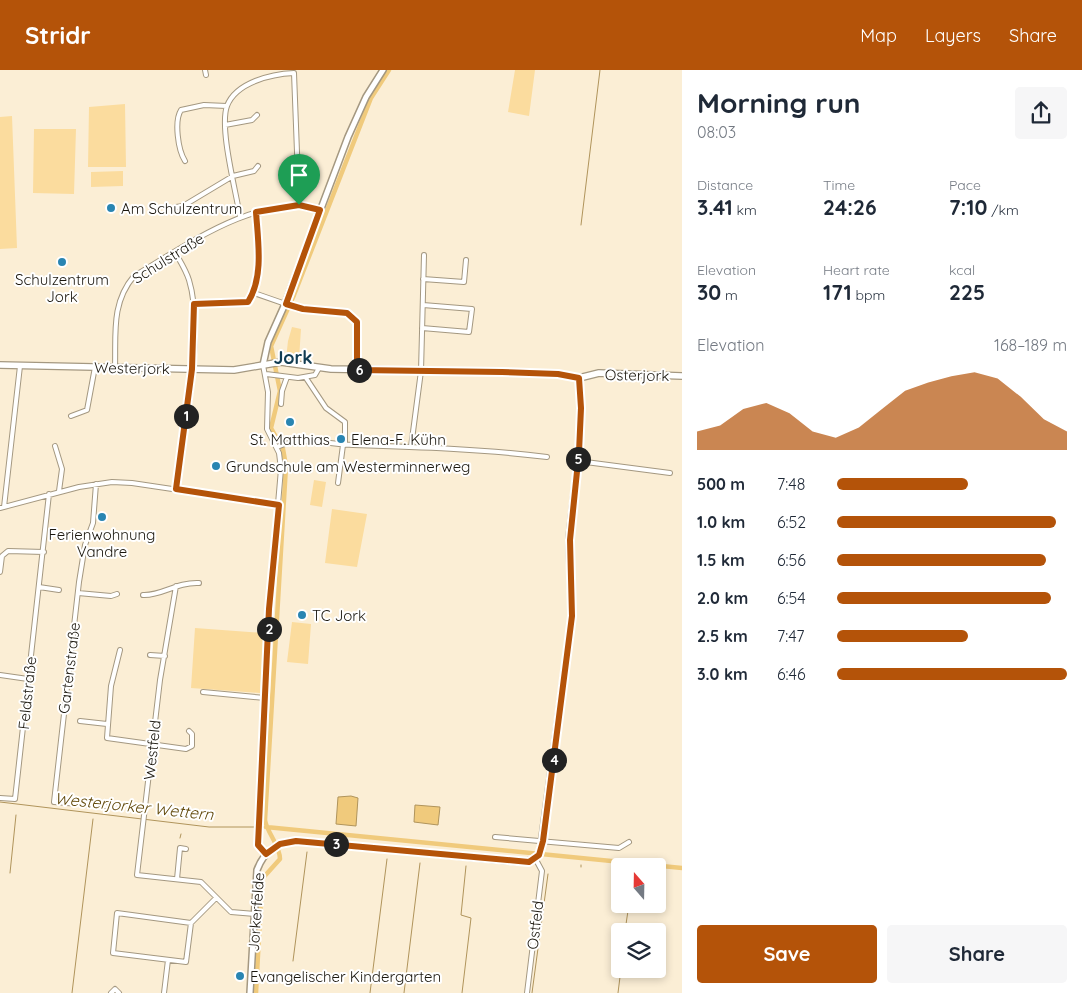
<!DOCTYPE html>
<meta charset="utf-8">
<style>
body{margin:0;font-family:Quicksand,sans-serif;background:#f6f6f7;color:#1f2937;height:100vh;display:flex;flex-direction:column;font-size:19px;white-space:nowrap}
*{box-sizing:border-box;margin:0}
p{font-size:16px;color:#747a83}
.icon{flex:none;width:28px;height:28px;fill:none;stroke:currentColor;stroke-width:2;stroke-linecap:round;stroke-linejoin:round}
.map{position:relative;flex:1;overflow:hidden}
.drawer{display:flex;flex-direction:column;background:#fff;width:400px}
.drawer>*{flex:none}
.needle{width:32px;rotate:340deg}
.buttons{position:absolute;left:611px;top:788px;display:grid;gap:10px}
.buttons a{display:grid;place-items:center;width:55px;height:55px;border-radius:5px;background:#fff;box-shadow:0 2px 8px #0003;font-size:25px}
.pin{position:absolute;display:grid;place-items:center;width:42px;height:42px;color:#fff;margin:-51px -21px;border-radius:50% 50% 50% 0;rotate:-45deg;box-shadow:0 0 5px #0007}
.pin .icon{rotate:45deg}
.km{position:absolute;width:25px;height:25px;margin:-12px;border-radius:50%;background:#222;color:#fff;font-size:14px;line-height:25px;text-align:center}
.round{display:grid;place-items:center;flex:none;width:52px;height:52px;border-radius:5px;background:#f6f6f7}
.summary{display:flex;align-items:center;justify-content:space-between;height:85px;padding:0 15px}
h1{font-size:28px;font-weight:800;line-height:38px}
.stats{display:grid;grid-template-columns:repeat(3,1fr);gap:8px;height:85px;padding:5px 15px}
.stats div{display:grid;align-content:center}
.stats b{font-size:21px;font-weight:800}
.stats small{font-size:14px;font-weight:400}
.stats p{font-size:14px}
.chart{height:140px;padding:10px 15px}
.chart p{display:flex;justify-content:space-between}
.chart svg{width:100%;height:90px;margin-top:5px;fill:#b45309;opacity:.7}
.cta{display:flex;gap:10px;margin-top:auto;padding:10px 15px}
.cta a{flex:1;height:58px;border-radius:5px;background:#b45309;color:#fff;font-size:20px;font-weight:800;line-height:58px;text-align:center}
.cta a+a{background:#f6f6f7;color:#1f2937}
ul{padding:0 15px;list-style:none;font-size:16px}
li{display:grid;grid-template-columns:80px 60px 1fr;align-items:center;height:38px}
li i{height:12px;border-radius:6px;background:#b45309}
header{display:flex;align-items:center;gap:30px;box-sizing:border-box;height:70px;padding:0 25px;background:#b45309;color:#fff}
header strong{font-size:24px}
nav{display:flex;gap:28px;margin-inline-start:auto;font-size:18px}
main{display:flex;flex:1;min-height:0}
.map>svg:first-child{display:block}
.green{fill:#fbdc9e}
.water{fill:#f0ca7c;stroke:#b0945b}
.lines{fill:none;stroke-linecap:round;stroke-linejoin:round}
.stream{stroke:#b0945b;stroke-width:1}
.canal{stroke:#f0ca7c;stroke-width:4.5}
.minor-casing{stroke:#a49881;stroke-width:6}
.tertiary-casing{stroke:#a49881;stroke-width:8}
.secondary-casing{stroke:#a49881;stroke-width:8}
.minor{stroke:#fff;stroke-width:4}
.tertiary{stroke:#fff;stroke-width:5}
.secondary{stroke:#fff;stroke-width:5.5}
.route-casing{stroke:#fff;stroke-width:10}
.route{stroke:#b45309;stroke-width:6}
.poi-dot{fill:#2985b2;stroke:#fff;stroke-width:2}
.labels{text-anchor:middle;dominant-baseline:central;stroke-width:4;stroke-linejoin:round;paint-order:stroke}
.poi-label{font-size:15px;fill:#1b170e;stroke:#fff;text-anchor:start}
.street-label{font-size:15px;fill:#1b170e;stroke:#fff}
.water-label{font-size:16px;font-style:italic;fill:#614809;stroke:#fff}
.quarter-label{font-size:18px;font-weight:bold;fill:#113c52;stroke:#fff}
</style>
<header>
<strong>Stridr</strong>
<nav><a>Map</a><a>Layers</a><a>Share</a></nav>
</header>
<main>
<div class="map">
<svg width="682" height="923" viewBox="0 0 682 923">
<rect width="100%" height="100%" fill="#fbeed5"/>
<!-- green -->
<path class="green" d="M 515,0 L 535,0 L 529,46 L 508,42 Z
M 125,34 L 126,97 L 88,97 L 89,37 Z
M 12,46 L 17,178 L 0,179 L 0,47 Z
M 34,59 L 76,59 L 74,124 L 33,123 Z
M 123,101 L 123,116 L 91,117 L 91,102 Z
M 292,257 L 301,259 L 299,289 L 286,289 L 288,271 Z
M 314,410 L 326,412 L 322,437 L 310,435 Z
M 332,439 L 367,444 L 357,497 L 325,493 Z
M 292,552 L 311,554 L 308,594 L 287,592 Z
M 195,558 L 264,563 L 260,623 L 191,618 Z"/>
<!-- water -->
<path class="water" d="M 351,726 L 358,728 L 356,756 L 336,754 L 338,727 Z
M 415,735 L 440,737 L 438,755 L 414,752 Z"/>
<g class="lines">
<!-- stream -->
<path class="stream" d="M 581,155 L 600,0
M 0,732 L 209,757 L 266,757
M 180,768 L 181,764
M 581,797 L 581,795
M 10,803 L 16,745
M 625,861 L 629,834
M 293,891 L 307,782
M 72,923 L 93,749
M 370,923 L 387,789
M 404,923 L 420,793
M 462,923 L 471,848 L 461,845 L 466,796
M 532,923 L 548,804
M 618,923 L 621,899"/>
<!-- canal -->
<path class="canal" d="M 266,757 L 682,798
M 256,923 L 262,809 L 280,789 C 280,775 267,763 265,750 L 286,396 L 283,379 L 271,358 L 280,321 L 271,276 L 294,225 L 371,28 L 389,0"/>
<defs>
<path id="minor" d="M 205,0 L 206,5
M 225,55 L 252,50 L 257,45
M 185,91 C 178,80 174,51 181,40 L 204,35 L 227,36
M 176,137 L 183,136 L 233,106 L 254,101 L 258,96
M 256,142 L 259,183 L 254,223 L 300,239 L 347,243 L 357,252 L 357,300
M 240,147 C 236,121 219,58 227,36 C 236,12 272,4 294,3 L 299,135
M 175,182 C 180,191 186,200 189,210 C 205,262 184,363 176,419
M 423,209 L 464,212 L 466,190
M 194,234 L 245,234 L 254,223
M 422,258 L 469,262 L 472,239 L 423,235
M 263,295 L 268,322 L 267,359 L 279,383 L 281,399 L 269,539 L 258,772 L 259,776 L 266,784
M 115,298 C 116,264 111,233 134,206 C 184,177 260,121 320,140
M 266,304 L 298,308 L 315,305 L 319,298
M 306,308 L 326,338 L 345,352 L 345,375
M 281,334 L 282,321 L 287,307
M 71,346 L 87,340 L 95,297
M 55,376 L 62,399 L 59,421
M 277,377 C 300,366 328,374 353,375 C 418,377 482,379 547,387
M 411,377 L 421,301 L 424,185
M 578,391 L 670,403
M 338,413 L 343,375
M 96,414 L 93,453 L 85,475 L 79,512 L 54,732 L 105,736
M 4,437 L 20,296
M 0,438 L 79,417 L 112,412 L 132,413 L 279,435
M 0,502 L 2,486 L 8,481 L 44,482
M 176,516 L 160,610 L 137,805 L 201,812 L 231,842 L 255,844
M 39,517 L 59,520
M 78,523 L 111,526 L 117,524
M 143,525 C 162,526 176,512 199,513
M 120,580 L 111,616 L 107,668 L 186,679 L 192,676 L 192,664 L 189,661
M 150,585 L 165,586
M 0,605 L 28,609
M 203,622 L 265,628
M 80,651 L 107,654
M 0,728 L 15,729 L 49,424
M 495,767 L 619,778 L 629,772
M 177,809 L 180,778 L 186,779
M 191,853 L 117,843 L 113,883 L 186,892 L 191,853 L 216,828
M 111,923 L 115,919 L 119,923
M 164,923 L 168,890
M 527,923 L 542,801 L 535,788"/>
<path id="tertiary" d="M 263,295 L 268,272 L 285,234 L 348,67 L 366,27 L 383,0
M 250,923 L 257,800 C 264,781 279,770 299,771 L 522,792 L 533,790 L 540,783 L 572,546 L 569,469 L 579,382 L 581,338 L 579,308"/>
<path id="secondary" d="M 0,295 L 234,300 L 281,292 L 331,299 L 502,302 L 558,304 L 579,308 L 599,303 L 682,306"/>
</defs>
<!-- minor casing -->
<use href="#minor" class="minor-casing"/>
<!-- tertiary casing -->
<use href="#tertiary" class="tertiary-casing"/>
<!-- secondary casing -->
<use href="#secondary" class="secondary-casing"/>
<!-- minor -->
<use href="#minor" class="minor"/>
<!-- tertiary -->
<use href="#tertiary" class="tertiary"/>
<!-- secondary -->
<use href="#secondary" class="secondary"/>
</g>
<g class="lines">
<defs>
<path id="route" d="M 299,135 L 320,140 L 286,234 L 303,239 L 347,243 L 357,252 L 357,300 L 502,302 L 558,304 L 579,308 L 581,338 L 579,382 L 570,470 L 572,546 L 543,771 L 539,785 L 529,792 L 296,771 L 280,774 L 266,784 L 258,775 L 269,539 L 279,435 L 176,419 L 192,299 L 194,234 L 248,232 C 264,207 258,171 256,142 Z"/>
</defs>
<!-- route casing -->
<use href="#route" class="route-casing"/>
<!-- route -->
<use href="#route" class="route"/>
</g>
<!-- markers -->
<g class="poi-dot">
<circle cx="111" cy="138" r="5"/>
<circle cx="62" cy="192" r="5"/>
<circle cx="290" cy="352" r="5"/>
<circle cx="341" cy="369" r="5"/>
<circle cx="216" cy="396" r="5"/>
<circle cx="102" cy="447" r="5"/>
<circle cx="302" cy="545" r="5"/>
<circle cx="240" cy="906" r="5"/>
</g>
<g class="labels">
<!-- poi labels -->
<g class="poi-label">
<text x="121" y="138">Am Schulzentrum</text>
<text x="62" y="209" text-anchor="middle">Schulzentrum<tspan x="62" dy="17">Jork</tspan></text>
<text x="290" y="369" text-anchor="middle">St. Matthias</text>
<text x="351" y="369">Elena-F. Kühn</text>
<text x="226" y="396">Grundschule am Westerminnerweg</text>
<text x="102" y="464" text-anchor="middle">Ferienwohnung<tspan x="102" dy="17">Vandre</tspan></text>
<text x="312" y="545">TC Jork</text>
<text x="250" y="906">Evangelischer Kindergarten</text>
</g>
<!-- street labels -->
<g class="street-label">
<text transform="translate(168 188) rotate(-32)">Schulstraße</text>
<text transform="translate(132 298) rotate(1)">Westerjork</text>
<text transform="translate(637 305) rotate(1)">Osterjork</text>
<text transform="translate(69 598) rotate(-83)">Gartenstraße</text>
<text transform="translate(27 623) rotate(-84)">Feldstraße</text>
<text transform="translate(152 680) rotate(-84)">Westfeld</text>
<text transform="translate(256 842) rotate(-86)">Jorkerfelde</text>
<text transform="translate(535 855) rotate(-83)">Ostfeld</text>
</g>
<!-- water labels -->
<g class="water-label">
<text transform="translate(134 736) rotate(6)">Westerjorker Wettern</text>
</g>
<!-- quarter labels -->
<g class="quarter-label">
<text x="293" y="287">Jork</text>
</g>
</g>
</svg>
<div class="buttons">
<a><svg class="needle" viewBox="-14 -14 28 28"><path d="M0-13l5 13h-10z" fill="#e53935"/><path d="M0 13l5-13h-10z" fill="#747a83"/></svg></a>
<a><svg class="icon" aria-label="layers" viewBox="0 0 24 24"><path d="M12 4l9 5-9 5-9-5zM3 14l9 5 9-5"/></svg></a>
</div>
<div class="pin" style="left:299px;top:135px;background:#1e9e55"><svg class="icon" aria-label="arrive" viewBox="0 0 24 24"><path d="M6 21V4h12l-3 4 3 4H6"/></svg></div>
<b class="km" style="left:186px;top:346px">1</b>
<b class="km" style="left:269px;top:559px">2</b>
<b class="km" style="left:336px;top:774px">3</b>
<b class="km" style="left:554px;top:690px">4</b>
<b class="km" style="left:578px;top:389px">5</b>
<b class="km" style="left:359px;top:300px">6</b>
</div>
<section class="drawer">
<div class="summary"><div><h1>Morning run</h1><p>08:03</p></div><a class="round"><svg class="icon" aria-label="share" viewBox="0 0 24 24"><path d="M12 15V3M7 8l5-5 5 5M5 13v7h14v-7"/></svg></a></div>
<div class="stats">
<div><p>Distance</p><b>3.41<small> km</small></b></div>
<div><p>Time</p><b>24:26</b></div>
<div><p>Pace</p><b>7:10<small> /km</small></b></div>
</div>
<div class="stats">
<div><p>Elevation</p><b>30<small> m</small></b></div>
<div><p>Heart rate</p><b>171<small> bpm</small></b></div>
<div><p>kcal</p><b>225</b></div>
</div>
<div class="chart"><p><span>Elevation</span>168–189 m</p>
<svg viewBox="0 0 160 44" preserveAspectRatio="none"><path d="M0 44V35L10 32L20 24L30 21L40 26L50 35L60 38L70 33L80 24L90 15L100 11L110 8L120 6L130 9L140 18L150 29L160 35V44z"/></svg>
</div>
<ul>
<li><b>500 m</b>7:48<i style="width:57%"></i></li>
<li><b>1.0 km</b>6:52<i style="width:95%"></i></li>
<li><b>1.5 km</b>6:56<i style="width:91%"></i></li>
<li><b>2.0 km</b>6:54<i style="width:93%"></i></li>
<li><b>2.5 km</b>7:47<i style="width:57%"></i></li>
<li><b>3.0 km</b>6:46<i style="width:100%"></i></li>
</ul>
<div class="cta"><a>Save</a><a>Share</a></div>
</section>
</main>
